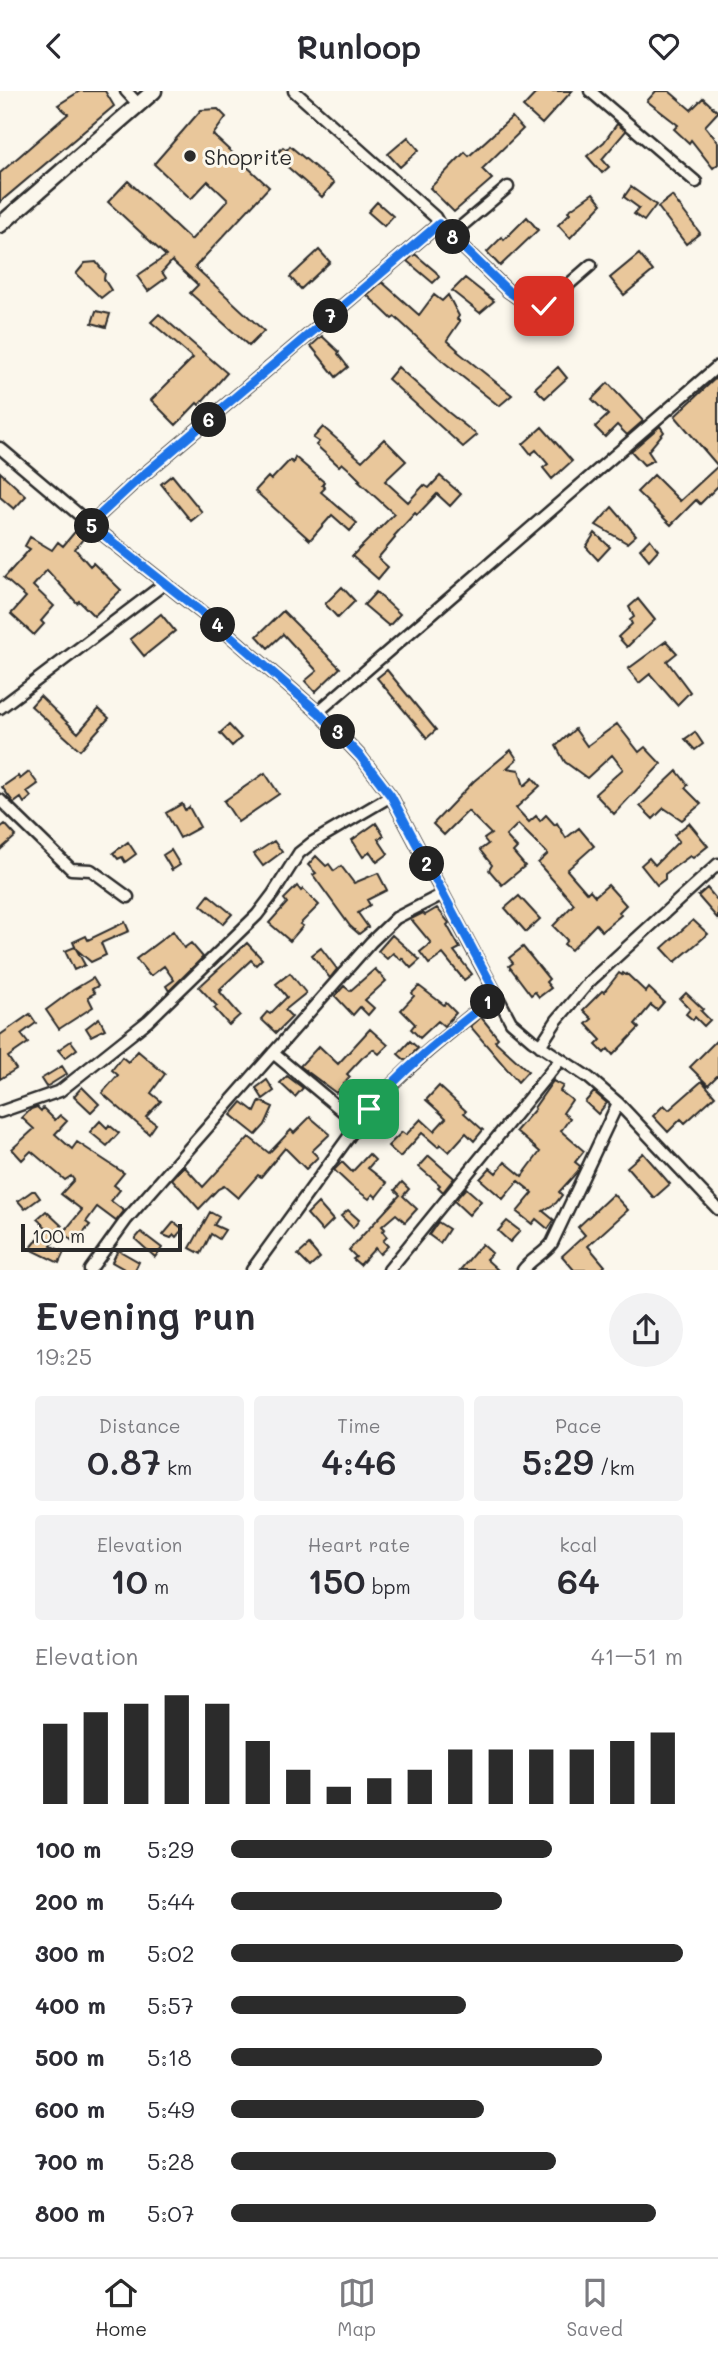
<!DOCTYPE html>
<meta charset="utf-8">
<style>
body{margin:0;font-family:Mali,sans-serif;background:#f2f2f3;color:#2b2b33;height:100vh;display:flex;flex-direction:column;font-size:26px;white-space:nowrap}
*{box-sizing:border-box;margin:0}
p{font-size:23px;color:#7c7c81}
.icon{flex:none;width:38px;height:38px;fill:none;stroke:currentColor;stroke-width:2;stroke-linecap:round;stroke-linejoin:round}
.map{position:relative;height:1179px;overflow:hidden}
.side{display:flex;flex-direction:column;background:#fff;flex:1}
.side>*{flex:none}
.scale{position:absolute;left:21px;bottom:18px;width:161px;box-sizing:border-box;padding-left:7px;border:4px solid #2b2b2b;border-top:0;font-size:19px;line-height:24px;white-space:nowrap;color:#2b2b2b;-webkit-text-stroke:5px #fbf7ec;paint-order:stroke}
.pin{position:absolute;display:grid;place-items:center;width:60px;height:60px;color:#fff;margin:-30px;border-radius:14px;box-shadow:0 4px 10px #0006}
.km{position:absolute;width:35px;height:35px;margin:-18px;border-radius:50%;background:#222;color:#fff;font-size:19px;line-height:35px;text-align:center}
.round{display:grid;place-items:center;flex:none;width:74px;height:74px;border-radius:37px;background:#f2f2f3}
.headline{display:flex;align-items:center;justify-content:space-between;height:119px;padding:0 35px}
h1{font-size:38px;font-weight:600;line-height:52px}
.stats{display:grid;grid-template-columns:repeat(3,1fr);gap:10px;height:119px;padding:7px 35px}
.stats div{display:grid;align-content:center;border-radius:7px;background:#f2f2f3;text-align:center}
.stats b{font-size:35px;font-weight:600}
.stats small{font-size:19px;font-weight:400}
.stats p{font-size:19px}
.chart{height:196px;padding:14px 35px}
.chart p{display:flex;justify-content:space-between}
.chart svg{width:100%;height:126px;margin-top:7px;stroke:#2b2b2b;stroke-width:6}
ul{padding:0 35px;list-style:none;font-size:23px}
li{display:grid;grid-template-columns:112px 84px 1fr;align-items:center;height:52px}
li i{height:18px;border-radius:9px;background:#2b2b2b}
header{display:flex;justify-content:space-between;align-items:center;height:91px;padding:0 35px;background:#fff;font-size:32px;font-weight:600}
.dock{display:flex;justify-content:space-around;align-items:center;height:98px;border-top:2px solid #e1e1e2;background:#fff;font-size:19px;color:#7c7c81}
.dock a{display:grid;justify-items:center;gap:4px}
.dock .on{color:#2b2b2b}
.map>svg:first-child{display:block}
.building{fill:#e9c79b;stroke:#2b2b2b;stroke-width:2}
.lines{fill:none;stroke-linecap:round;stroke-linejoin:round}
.street-casing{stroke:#2b2b2b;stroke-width:15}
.secondary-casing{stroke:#2b2b2b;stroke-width:19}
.street{stroke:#fbf7ec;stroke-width:10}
.secondary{stroke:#fbf7ec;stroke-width:14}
.route-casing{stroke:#fff;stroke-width:14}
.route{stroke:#1a73e8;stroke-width:9}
.poi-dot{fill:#2b2b2b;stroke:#fbf7ec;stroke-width:2.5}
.labels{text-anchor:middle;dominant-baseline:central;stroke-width:6;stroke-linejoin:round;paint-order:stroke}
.poi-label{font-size:21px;fill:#2b2b2b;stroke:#fbf7ec;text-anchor:start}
</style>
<header><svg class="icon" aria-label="back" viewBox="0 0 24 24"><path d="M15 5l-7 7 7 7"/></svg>Runloop<svg class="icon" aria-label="heart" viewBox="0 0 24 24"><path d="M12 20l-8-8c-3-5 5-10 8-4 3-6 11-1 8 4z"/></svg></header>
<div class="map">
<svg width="718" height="1179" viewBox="0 0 718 1179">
<rect width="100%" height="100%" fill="#fbf7ec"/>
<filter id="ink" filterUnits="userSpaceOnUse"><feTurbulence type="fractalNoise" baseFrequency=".0143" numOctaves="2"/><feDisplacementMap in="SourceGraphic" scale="14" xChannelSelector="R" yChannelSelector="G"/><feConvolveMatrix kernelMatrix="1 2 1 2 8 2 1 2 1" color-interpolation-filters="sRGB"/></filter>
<g filter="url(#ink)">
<!-- building -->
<path class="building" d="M 80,0 L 105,0 L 114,15 L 0,111 L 0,82 L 68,23 L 58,14 Z
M 538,0 L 572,0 L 542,33 L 523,16 Z
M 656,0 L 669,0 L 691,19 L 703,7 L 718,21 L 705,35 L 718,51 L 718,73 L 713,77 L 691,49 L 689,52 L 674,38 L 678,34 L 647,10 Z
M 218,18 L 226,26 L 213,44 L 269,96 L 195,176 L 264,240 L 249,255 L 190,202 L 198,194 L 172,170 L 162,181 L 166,187 L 148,200 L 137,185 L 166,165 L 108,111 L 128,90 L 191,149 L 228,109 L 208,90 L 191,108 L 154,73 L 201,19 Z
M 512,26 L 523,38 L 482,78 L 492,88 L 454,121 L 430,97 L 465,61 L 469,65 Z
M 617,33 L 626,40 L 602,68 L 609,76 L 602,82 L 587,65 L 604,51 Z
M 408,46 L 419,59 L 400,76 L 388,63 Z
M 290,55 L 334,92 L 322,106 L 275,65 L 283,56 L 287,59 Z
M 631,96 L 656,114 L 644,130 L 634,123 L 639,117 L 624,106 Z
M 593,102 L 602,113 L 570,147 L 558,134 L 570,122 L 568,120 Z
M 672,105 L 700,142 L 686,153 L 658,116 Z
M 377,111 L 393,125 L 384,135 L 368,121 Z
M 527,126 L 538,139 L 500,175 L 487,161 L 502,146 L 504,149 Z
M 319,159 L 330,171 L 301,198 L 290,186 Z
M 415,163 L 436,181 L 439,186 L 433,192 L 407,170 Z
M 639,163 L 653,180 L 624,204 L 610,187 Z
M 96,171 L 105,182 L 104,188 L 111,199 L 101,207 L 76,183 L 85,172 Z
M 465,187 L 494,210 L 480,222 L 452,200 Z
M 382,191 L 419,224 L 434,204 L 442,210 L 448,204 L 459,225 L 457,228 L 460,230 L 447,249 L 458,259 L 457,260 L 512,304 L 499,315 L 445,272 L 395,226 L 392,228 L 367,204 Z
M 96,220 L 110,223 L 106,236 L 92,232 Z
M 159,223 L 227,282 L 199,314 L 197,312 L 176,334 L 151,309 L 193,267 L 151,231 Z
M 322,245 L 339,261 L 338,263 L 348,276 L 336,286 L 311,255 Z
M 398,276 L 448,321 L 477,344 L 463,356 L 388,288 Z
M 558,276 L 567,287 L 545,307 L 535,297 Z
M 718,285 L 718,395 L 700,413 L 696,409 L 671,434 L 637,401 L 654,384 L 680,410 L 718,375 L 675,325 Z
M 608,292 L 643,330 L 627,344 L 617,334 L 605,346 L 595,336 L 608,324 L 592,308 Z
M 660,335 L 664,341 L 648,360 L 654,369 L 644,374 L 631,360 Z
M 323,336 L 362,370 L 384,348 L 406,370 L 385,390 L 408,411 L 424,394 L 429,397 L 440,385 L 461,403 L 450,415 L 437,403 L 417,424 L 415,422 L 394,445 L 395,447 L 378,467 L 388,476 L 378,488 L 352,465 L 394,423 L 358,390 L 360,389 L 351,380 L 342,372 L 339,375 L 316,354 L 319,351 L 313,347 Z
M 542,336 L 572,370 L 552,388 L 543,377 L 548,373 L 536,359 L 531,363 L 523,353 Z
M 295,366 L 324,391 L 322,394 L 325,397 L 321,401 L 357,432 L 350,440 L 332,424 L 310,449 L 255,400 L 268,386 L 271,389 L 290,369 L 293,372 Z
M 0,381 L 26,405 L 14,418 L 0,406 Z
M 172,384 L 202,421 L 191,430 L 161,393 Z
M 612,416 L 636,444 L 627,452 L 596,434 Z
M 79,436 L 87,443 L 75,458 L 90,475 L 93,472 L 121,499 L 94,525 L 79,510 L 77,512 L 47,479 L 33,495 L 54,515 L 41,530 L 44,533 L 34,544 L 11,523 L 26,506 L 4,487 L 30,458 L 25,455 L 30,446 L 52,459 L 58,451 L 63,455 Z
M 595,442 L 610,456 L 598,469 L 586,456 Z
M 650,448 L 658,459 L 649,469 L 640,458 Z
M 342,496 L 355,510 L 338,527 L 325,513 Z
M 376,501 L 400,523 L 389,535 L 364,514 Z
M 638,508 L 655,529 L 627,556 L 618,546 L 632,533 L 630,529 L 634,526 L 629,516 Z
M 283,520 L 340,577 L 315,601 L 305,590 L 317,580 L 283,543 L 268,557 L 257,545 Z
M 161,523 L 175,540 L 144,565 L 130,548 Z
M 666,550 L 677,562 L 667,570 L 690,601 L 677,614 L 650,583 L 639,592 L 628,578 Z
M 387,579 L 436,639 L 427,647 L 377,587 Z
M 40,605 L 78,642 L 99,618 L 109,627 L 80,659 L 31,615 Z
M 617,633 L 639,661 L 645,656 L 661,673 L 614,723 L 595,703 L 623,678 L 612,664 L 587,687 L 565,671 L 556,655 L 575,638 L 587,655 Z
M 229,634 L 241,647 L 232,655 L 220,642 Z
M 695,641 L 703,653 L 695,659 L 685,648 Z
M 511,659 L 517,668 L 507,677 L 519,679 L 524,695 L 533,687 L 540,695 L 516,717 L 529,731 L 536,725 L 540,730 L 546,724 L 555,734 L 557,732 L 566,747 L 579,737 L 594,755 L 567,779 L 587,802 L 590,799 L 595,805 L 608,794 L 626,814 L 619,821 L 621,824 L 602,840 L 596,833 L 571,859 L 564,853 L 567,849 L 553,835 L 574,813 L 538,772 L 548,763 L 518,733 L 506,745 L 517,757 L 513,761 L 525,775 L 502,794 L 489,779 L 492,774 L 480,759 L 488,753 L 484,748 L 491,743 L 468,720 L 444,744 L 433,733 L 474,690 Z
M 677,680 L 688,694 L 685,697 L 701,713 L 682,729 L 664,717 L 653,728 L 640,715 Z
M 29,681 L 38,693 L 27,701 L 31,706 L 24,712 L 21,707 L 14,712 L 2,696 L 18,685 L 20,688 Z
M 265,682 L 279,703 L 238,731 L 224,710 Z
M 182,713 L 185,719 L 189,716 L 200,736 L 180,747 L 166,722 Z
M 376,732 L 384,745 L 378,748 L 388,763 L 377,771 L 370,761 L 363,766 L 352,749 Z
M 689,732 L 708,755 L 693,767 L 690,765 L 665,783 L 665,788 L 657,794 L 641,774 L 649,767 L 655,774 L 679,750 L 674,744 Z
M 5,733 L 16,745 L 0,759 L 0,737 Z
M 274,750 L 282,761 L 263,775 L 254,763 Z
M 128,751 L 136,763 L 125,771 L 122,766 L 118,768 L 113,762 Z
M 171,759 L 180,774 L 172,779 L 163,764 Z
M 316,765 L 326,775 L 329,773 L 334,780 L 341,775 L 354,792 L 378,782 L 387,799 L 367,809 L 370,814 L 358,822 L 368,836 L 359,843 L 350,835 L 313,784 L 316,782 L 308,774 Z
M 297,795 L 301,800 L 303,798 L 319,814 L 300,833 L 303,835 L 290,850 L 269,832 L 287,812 L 284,808 Z
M 707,797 L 718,810 L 718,828 L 698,805 Z
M 209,804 L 232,823 L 223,833 L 201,814 Z
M 519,805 L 540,828 L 526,841 L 505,817 Z
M 437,817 L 449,832 L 447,834 L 460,857 L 454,860 L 472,883 L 464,889 L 443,863 L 429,873 L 420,861 L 431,852 L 411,828 L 423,822 L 425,824 Z
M 693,829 L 708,843 L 675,871 L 662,857 Z
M 125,831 L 129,840 L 101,852 L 106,864 L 91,871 L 76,858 L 73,851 L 86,845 L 88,849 Z
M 173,840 L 184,857 L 191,852 L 203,866 L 169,900 L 166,895 L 174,889 L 164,875 L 152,884 L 149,884 L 136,868 Z
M 392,844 L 420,869 L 411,877 L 402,867 L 401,869 L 393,862 L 387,868 L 378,860 Z
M 247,852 L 262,868 L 256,874 L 251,869 L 220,898 L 222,899 L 220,901 L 240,924 L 229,934 L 214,917 L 217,915 L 199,896 Z
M 75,856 L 85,874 L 74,879 L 65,860 Z
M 523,856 L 549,888 L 546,891 L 551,897 L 539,906 L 535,901 L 531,904 L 509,875 L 513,872 L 509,867 Z
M 321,857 L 337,878 L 330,887 L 312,864 Z
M 375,878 L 386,890 L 365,909 L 374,917 L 368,924 L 360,916 L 353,924 L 335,905 L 344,895 L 350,900 Z
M 290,882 L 306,902 L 285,919 L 292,926 L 276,942 L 261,928 L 267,921 L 270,923 L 287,906 L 276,893 Z
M 619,882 L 622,884 L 623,882 L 626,884 L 627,883 L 646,901 L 649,897 L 664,911 L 657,919 L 651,914 L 635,933 L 639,937 L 613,964 L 608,958 L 604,962 L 596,954 L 601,949 L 586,933 L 592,928 L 583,919 L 602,900 L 604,901 Z
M 93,887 L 98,895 L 92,898 L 95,902 L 88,906 L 93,916 L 59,938 L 46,919 L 73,899 Z
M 419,895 L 444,914 L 446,912 L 456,922 L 444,935 L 438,930 L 420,947 L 411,938 L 415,933 L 401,919 L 414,905 L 412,902 Z
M 686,902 L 703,918 L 701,920 L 710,929 L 704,935 L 695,926 L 693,929 L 686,923 L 690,918 L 680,908 Z
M 30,923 L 36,932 L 21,943 L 28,952 L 8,966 L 16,978 L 0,988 L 0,944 Z
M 481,926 L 498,947 L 495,950 L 528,980 L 518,991 L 470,935 Z
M 99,927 L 105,938 L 91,945 L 86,937 Z
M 370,938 L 388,954 L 379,963 L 373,958 L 362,967 L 347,983 L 350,986 L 336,1002 L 300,975 L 319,955 L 338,973 Z
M 718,948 L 718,984 L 708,994 L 690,976 Z
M 71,950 L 77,958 L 65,967 L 58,959 Z
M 410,950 L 418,957 L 406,970 L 398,963 Z
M 138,960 L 165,983 L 151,1002 L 161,1010 L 146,1026 L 156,1033 L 149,1043 L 102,1002 L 118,984 L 112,979 L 122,966 L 128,971 Z
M 62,975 L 67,983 L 46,996 L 41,988 Z
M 287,985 L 303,997 L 295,1006 L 280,992 Z
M 267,989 L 274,1000 L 263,1008 L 256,997 Z
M 553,990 L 563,995 L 560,1000 L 572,1009 L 563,1022 L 570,1027 L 561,1040 L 584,1060 L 575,1071 L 580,1075 L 578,1080 L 559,1101 L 562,1104 L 556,1112 L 543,1120 L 554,1129 L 548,1138 L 536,1128 L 532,1133 L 517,1121 L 533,1102 L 518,1090 L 503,1108 L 480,1088 L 490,1077 L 496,1082 L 505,1071 L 522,1085 L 540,1061 L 516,1040 L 535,1018 L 534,1017 Z
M 702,990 L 715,1005 L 685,1032 L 681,1028 L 668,1041 L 653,1025 L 664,1014 L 669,1019 Z
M 439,995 L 466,1020 L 464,1022 L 483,1039 L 474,1050 L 466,1042 L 449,1061 L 440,1053 L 438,1056 L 422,1042 L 400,1066 L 388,1055 L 402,1041 L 406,1044 L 421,1028 L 434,1040 L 446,1027 L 426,1009 Z
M 82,996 L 99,1013 L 91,1021 L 74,1005 Z
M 594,1001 L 607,1012 L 598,1023 L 585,1011 Z
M 260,1010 L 273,1016 L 265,1034 L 256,1044 L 231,1024 L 242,1011 L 255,1021 Z
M 37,1016 L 41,1020 L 43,1017 L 55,1029 L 60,1024 L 67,1030 L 55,1043 L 72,1058 L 77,1051 L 124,1082 L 114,1094 L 120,1099 L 111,1110 L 124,1120 L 116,1130 L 97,1116 L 86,1131 L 90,1134 L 75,1152 L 63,1142 L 82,1119 L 61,1103 L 74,1089 L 71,1085 L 65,1089 L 31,1060 L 22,1069 L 12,1058 L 34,1038 L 22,1027 L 31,1018 Z
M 310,1026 L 330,1043 L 312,1060 L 318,1066 L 306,1078 L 285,1057 L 261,1086 L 258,1084 L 238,1107 L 224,1095 L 218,1098 L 199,1118 L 172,1088 L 184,1075 L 203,1096 L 249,1046 L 269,1062 L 291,1039 L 294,1042 Z
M 100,1030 L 107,1037 L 109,1034 L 119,1042 L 107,1055 L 90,1041 Z
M 643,1062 L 670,1093 L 654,1107 L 627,1076 Z
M 369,1063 L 375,1069 L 368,1077 L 387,1092 L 376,1106 L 373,1103 L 369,1108 L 351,1095 L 334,1079 L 342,1071 L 352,1081 Z
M 429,1065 L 454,1087 L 443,1101 L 438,1096 L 440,1094 L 419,1076 Z
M 402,1091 L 409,1098 L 403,1105 L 417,1118 L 405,1131 L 396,1123 L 382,1135 L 385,1138 L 382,1140 L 387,1146 L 383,1150 L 388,1155 L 380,1163 L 375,1157 L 360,1174 L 353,1168 L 356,1166 L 349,1159 L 400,1104 L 395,1099 Z
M 466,1097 L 481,1110 L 469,1124 L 454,1110 Z
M 32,1100 L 35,1100 L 40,1107 L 25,1118 L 18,1110 Z
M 613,1103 L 628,1119 L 588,1155 L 605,1175 L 601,1179 L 574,1179 L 562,1165 L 585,1144 L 578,1136 Z
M 318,1112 L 333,1129 L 322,1140 L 307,1123 Z
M 348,1119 L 359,1129 L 353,1137 L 341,1125 Z
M 46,1120 L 62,1135 L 51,1155 L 64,1161 L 59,1172 L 30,1158 L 47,1137 L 37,1128 Z
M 210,1121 L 219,1126 L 214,1134 L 225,1139 L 219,1148 L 211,1143 L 201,1163 L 190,1157 Z
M 507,1130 L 520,1140 L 510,1151 L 498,1140 Z
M 174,1131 L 183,1138 L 176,1146 L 174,1144 L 171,1147 L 163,1144 Z
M 438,1131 L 449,1138 L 440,1152 L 429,1144 Z
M 141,1141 L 162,1157 L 155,1166 L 135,1148 Z
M 482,1153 L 492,1162 L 486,1168 L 498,1179 L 460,1179 Z
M 309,1154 L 320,1167 L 310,1176 L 298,1164 Z
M 118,1159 L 139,1171 L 135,1179 L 126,1179 L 112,1171 Z"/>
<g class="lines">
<defs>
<path id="street" d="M 126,0 L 138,13
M 294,0 L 435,126 L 439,133 L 508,200 L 531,216 L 544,215 L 591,174
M 590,0 L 696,91
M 451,144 L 508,96
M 0,357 L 90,433 L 220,536 L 318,621 L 361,666 L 391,705 L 511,931 L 532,949 L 589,987 L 618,1012 L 718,1118
M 90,433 L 134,392 L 439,133
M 0,617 L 164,493
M 318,621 L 718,275
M 0,709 L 71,778 L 91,779 L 128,806
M 540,955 L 557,929 L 589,891 L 718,773
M 273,962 L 358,1033
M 0,1021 L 60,1000 L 148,930 L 257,824 L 273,803 L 299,762 L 313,751 L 391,705
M 90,1179 L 126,1129 L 371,851 L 396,827 L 443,803
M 252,1179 L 369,1018 C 407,974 452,940 497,904
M 389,1179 L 560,969
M 523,1179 C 531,1168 544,1163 552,1152 L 618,1012"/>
<path id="secondary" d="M 0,134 L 154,0"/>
</defs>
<!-- street casing -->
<use href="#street" class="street-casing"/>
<!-- secondary casing -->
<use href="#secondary" class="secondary-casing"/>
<!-- street -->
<use href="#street" class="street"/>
<!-- secondary -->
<use href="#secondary" class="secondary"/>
</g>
</g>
<g class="lines" filter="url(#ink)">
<defs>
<path id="route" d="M 369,1018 C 406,974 452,940 497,904 L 391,705 L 361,666 L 318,621 L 220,536 L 90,433 L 134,392 L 439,133 L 508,200 L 531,216 L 544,215"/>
</defs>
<!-- route casing -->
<use href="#route" class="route-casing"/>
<!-- route -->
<use href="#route" class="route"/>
</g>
<!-- markers -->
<circle class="poi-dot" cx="190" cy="65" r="7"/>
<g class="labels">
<!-- poi labels -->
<g class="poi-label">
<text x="204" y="65">Shoprite</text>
</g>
</g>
</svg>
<div class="scale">100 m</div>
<div class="pin" style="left:369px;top:1018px;background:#1e9e55"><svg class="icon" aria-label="arrive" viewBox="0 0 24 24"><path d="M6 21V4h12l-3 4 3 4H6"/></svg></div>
<div class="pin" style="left:544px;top:215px;background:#d93025"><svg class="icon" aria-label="check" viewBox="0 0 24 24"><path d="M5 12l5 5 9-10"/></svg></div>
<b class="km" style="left:488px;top:911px">1</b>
<b class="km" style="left:427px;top:773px">2</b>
<b class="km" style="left:338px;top:641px">3</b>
<b class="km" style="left:218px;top:534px">4</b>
<b class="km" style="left:92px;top:435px">5</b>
<b class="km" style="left:209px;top:329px">6</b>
<b class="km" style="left:331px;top:225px">7</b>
<b class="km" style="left:453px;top:146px">8</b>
</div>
<section class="side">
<div class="headline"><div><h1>Evening run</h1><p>19:25</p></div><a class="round"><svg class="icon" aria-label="share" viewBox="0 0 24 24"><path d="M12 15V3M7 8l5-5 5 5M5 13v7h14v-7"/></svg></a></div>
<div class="stats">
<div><p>Distance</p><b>0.87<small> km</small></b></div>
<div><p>Time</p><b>4:46</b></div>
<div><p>Pace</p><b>5:29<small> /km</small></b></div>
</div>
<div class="stats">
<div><p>Elevation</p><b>10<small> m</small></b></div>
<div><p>Heart rate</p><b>150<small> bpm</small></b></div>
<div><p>kcal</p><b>64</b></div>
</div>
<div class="chart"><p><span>Elevation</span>41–51 m</p>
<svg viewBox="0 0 160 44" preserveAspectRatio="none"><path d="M5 44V16M15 44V12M25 44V9M35 44V6M45 44V9M55 44V22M65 44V32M75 44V38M85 44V35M95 44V32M105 44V25M115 44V25M125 44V25M135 44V25M145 44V22M155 44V19"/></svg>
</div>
<ul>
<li><b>100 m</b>5:29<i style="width:71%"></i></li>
<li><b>200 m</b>5:44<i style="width:60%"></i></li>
<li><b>300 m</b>5:02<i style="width:100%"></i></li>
<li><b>400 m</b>5:57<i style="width:52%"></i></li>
<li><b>500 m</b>5:18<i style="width:82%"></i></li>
<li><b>600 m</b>5:49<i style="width:56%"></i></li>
<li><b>700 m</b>5:28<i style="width:72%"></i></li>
<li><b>800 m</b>5:07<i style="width:94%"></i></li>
</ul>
</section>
<nav class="dock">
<a class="on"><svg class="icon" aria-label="home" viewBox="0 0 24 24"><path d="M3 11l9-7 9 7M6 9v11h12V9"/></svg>Home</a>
<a><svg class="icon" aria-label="map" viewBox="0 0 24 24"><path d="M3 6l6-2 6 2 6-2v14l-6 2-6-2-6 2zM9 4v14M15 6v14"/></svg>Map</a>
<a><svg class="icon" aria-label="saved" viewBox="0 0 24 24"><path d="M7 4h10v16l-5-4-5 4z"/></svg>Saved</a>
</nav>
